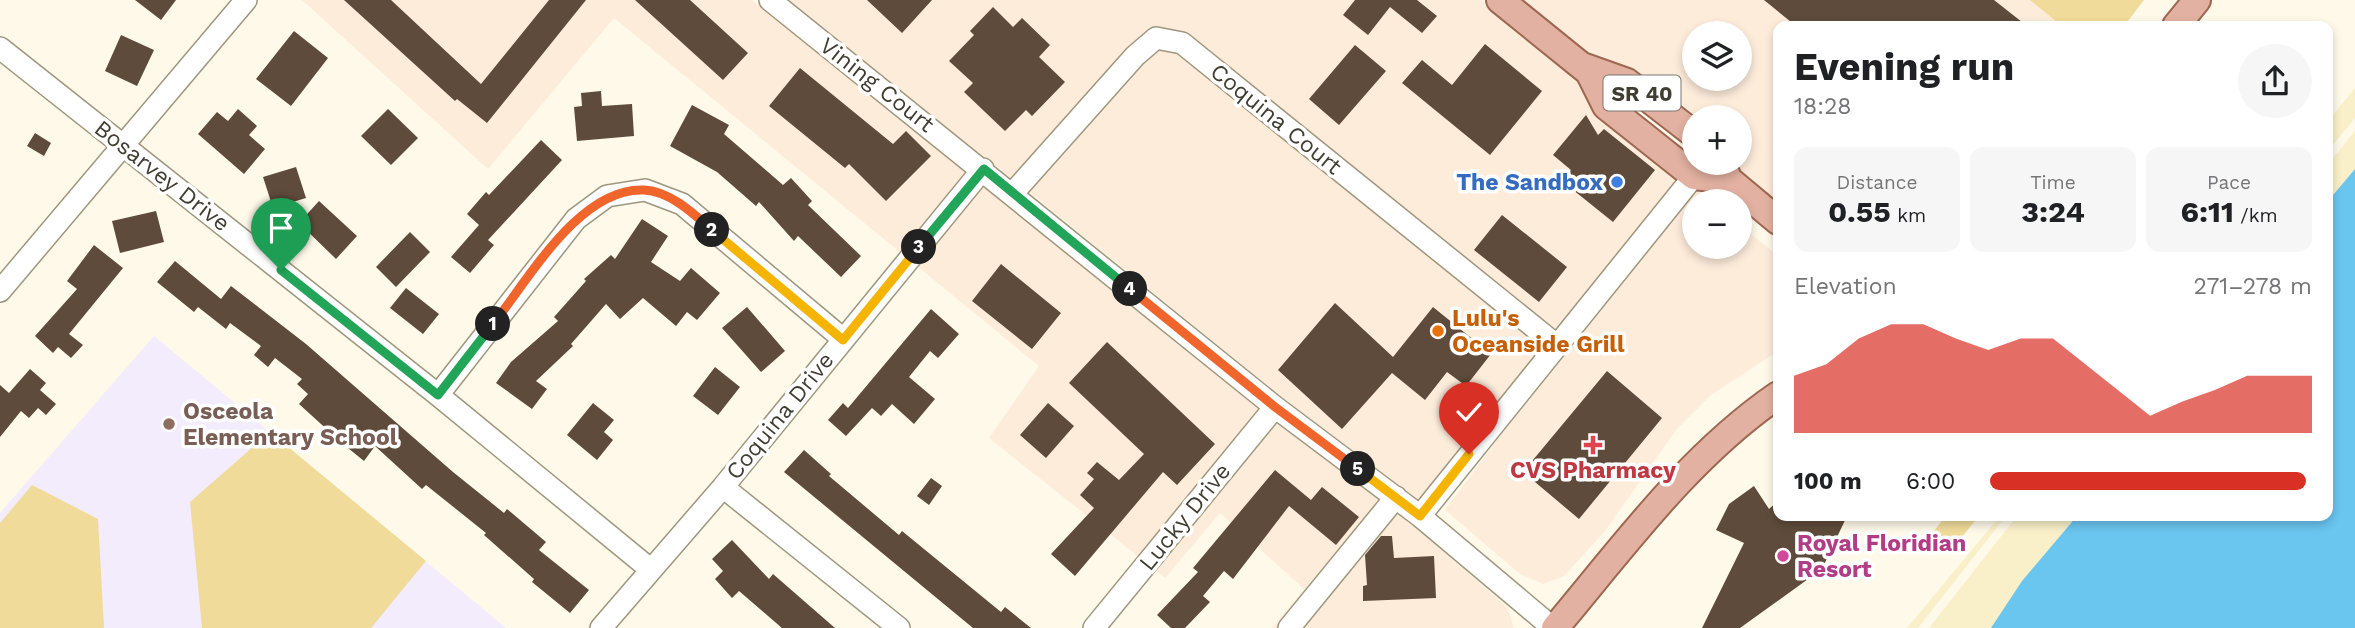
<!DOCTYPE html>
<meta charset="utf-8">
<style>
body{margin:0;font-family:"Work Sans",sans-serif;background:#f6f6f6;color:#202124;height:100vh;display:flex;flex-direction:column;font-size:26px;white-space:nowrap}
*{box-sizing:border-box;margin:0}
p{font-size:23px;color:#757577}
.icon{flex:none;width:38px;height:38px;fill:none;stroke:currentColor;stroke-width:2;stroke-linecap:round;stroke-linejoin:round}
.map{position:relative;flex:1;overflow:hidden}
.drawer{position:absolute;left:1773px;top:21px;width:560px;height:500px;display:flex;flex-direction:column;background:#fff;border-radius:14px;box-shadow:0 4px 10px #0003}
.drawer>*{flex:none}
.fabs{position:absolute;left:1682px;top:21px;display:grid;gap:14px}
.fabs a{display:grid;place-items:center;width:70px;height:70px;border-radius:50%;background:#fff;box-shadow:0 4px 10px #0003;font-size:35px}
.pin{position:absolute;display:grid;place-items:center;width:60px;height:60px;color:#fff;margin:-72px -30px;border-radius:50% 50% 50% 0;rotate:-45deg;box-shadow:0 0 7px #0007}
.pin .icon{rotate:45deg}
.km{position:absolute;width:35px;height:35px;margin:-18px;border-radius:50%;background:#222;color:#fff;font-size:19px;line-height:35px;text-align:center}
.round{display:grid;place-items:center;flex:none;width:74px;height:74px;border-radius:37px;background:#f6f6f6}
.head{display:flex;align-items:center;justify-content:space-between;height:119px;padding:0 21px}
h1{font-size:38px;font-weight:700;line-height:52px}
.figures{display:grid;grid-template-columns:repeat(3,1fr);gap:10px;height:119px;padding:7px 21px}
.figures div{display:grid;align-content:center;border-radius:14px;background:#f6f6f6;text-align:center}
.figures b{font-size:30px;font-weight:700}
.figures small{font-size:19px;font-weight:400}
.figures p{font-size:19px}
.chart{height:196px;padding:14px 21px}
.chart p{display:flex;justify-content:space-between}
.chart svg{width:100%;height:126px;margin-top:7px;fill:#d93025;opacity:.7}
ul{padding:0 21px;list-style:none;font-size:23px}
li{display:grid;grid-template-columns:112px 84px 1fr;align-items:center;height:52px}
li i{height:18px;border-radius:9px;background:#d93025}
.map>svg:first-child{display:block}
.commercial{fill:#feecdb;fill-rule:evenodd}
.education{fill:#f2ecfd}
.green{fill:#f0db9a}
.sand{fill:#f9f0ca}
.water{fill:#6ac5ef}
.building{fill:#5e4b3b}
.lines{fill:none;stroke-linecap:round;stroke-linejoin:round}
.minor-casing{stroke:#9e967d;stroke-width:24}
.major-casing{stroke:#9d6751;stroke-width:30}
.minor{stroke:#fff;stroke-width:21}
.major{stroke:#e2b1a1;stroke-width:26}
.split-1-casing{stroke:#fff;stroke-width:14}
.split-2-casing{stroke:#fff;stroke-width:14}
.split-3-casing{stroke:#fff;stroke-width:14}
.split-4-casing{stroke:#fff;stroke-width:14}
.split-5-casing{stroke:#fff;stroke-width:14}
.split-6-casing{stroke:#fff;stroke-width:14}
.split-1{stroke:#22a559;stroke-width:9}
.split-2{stroke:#f0652b;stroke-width:9}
.split-3{stroke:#f5b400;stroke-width:9}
.split-4{stroke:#22a559;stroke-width:9}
.split-5{stroke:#f0652b;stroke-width:9}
.split-6{stroke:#f5b400;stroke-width:9}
.shop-dot{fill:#3f7fe0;stroke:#fff;stroke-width:2.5}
.food-dot{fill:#e8710a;stroke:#fff;stroke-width:2.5}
.education-dot{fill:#8d6e63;stroke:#fff;stroke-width:2.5}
.health-dot{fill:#e0444e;stroke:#fff;stroke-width:2.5}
.hotel-dot{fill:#d1479c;stroke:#fff;stroke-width:2.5}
.labels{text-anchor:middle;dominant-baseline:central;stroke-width:7;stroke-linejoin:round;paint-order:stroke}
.shield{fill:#fff;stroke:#797770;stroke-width:2}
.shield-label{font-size:21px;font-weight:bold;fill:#403d32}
.street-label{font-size:23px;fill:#403d32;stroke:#fff}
.shop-label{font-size:23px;font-weight:bold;fill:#366cbe;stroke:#fff;text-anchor:end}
.food-label{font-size:23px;font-weight:bold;fill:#c56008;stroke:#fff;text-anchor:start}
.education-label{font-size:23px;font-weight:bold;fill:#785e54;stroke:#fff;text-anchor:start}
.health-label{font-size:23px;font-weight:bold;fill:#be3a42;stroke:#fff}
.hotel-label{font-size:23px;font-weight:bold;fill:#b23c85;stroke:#fff;text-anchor:start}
</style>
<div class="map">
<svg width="2355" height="628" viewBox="0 0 2355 628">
<rect width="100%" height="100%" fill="#fef9e9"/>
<!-- commercial -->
<path class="commercial" d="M 302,0 L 752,0 L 969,172 L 901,253 L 614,18 L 488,169 Z
M 787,0 L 1482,0 L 1569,70 L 1568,73 L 1576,75 L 1681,181 L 1555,329 L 1189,35 L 1160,28 L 1150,31 L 1128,48 L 1012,179 Z
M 1517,0 L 2030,0 L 2063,26 L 1778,26 L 1778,209 L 1752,187 L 1736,163 L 1740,163 L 1740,117 L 1694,117 L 1694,121 L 1588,57 ZM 1694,33 L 1740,33 L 1740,79 L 1694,79 Z
M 1158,49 L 1176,52 L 1541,346 L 1419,501 L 1283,398 L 1028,191 L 1142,62 Z
M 984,184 L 1260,409 L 1139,557 L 989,438 L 1039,366 L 917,266 Z
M 1698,191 L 1711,201 L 1694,201 L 1694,247 L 1740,247 L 1740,225 L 1778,256 L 1778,351 L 1711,395 L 1676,430 L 1605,531 L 1564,576 L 1543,584 L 1520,574 L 1445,510 L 1564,350 Z
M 1276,421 L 1381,500 L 1277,628 L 1272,628 L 1304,589 L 1220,513 L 1165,578 L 1155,570 Z
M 1397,512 L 1507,607 L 1514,628 L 1303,628 Z"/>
<!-- education -->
<path class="education" d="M 154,336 L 506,628 L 0,628 L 0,513 Z"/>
<!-- green -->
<path class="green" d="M 2030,0 L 2144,0 L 2124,26 L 2062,26 Z
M 270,432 L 426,561 L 371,628 L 202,628 L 190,502 Z
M 32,485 L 98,519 L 104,628 L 0,628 L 0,523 Z
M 1946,516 L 1979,516 L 1953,548 L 1933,532 Z"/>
<!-- sand -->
<path class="sand" d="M 2355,88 L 2355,118 L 2328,151 L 2328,121 Z
M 2355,131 L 2355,295 L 2328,330 L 2328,164 Z
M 2000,516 L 2006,516 L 1918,628 L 1907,628 Z
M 2017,516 L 2176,516 L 2079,628 L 1929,628 Z"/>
<!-- water -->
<path class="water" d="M 2355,169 L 2355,628 L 1991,628 L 2022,581 L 2077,516 L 2328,516 L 2328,201 Z"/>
<!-- building -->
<path class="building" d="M 135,0 L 176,0 L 161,20 Z
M 344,0 L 391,0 L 481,84 L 549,0 L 586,0 L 487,123 L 457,99 L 455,101 Z
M 635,0 L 690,0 L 748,53 L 723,80 Z
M 867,0 L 932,0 L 902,33 Z
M 1355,0 L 1417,0 L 1437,16 L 1422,33 L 1390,7 L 1368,35 L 1343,15 Z
M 1764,0 L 1994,0 L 2027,26 L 1796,26 Z
M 993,7 L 1013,27 L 1022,18 L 1050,45 L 1039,57 L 1065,82 L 1032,116 L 1026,110 L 1005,131 L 964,92 L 973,83 L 949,61 L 974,35 L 970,31 Z
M 294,31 L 328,58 L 291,106 L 256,79 Z
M 121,35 L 154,50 L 137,86 L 105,71 Z
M 1485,44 L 1542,91 L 1490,155 L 1402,83 L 1422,60 L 1452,85 Z
M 1355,45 L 1386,71 L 1339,125 L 1309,99 Z
M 800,68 L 893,144 L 906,131 L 931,156 L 886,201 L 849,164 L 845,168 L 769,106 Z
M 601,91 L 602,106 L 632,104 L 634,136 L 577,141 L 574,107 L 582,106 L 581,93 Z
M 692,105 L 729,125 L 724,134 L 783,185 L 791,178 L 812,201 L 808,205 L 861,256 L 841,277 L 798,236 L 794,241 L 759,202 L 756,206 L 717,172 L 670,146 Z
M 238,109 L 257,126 L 249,135 L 265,149 L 244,174 L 198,134 L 217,112 L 228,121 Z
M 388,109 L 418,138 L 391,165 L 361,136 Z
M 1586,115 L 1598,135 L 1604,129 L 1655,170 L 1613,222 L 1562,181 L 1571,170 L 1553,155 Z
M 35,133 L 51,143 L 44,156 L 27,146 Z
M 541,140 L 562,160 L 488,240 L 494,245 L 470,273 L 451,257 L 479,225 L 467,214 L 486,192 L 489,195 Z
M 296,167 L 306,198 L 273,208 L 263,177 Z
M 319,201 L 357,236 L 336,259 L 299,223 Z
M 156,211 L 164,242 L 120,253 L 112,221 Z
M 1502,215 L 1567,267 L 1539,302 L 1474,250 Z
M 642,219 L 668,236 L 651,262 L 680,281 L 691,268 L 720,293 L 697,320 L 687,312 L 676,326 L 643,298 L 620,319 L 606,304 L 571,344 L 573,346 L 536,381 L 547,389 L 532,409 L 496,383 L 511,362 L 558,321 L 554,317 L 586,281 L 584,279 L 611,255 L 615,259 Z
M 410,232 L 430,252 L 396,287 L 376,267 Z
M 94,245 L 123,268 L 69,334 L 83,345 L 71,358 L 58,347 L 53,353 L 35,336 L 77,289 L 67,281 Z
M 175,261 L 221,299 L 231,286 L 306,344 L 453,472 L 504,513 L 507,509 L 546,542 L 539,550 L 589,590 L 570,613 L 532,582 L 534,579 L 484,535 L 486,533 L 426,485 L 422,489 L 375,446 L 364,461 L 343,444 L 299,404 L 308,394 L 297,384 L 302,379 L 275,358 L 268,367 L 254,355 L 261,346 L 230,323 L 226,329 L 198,307 L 194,312 L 157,282 Z
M 1001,264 L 1061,313 L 1032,349 L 972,301 Z
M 406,288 L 439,314 L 423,334 L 390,308 Z
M 1335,303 L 1393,357 L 1433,307 L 1491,354 L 1466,386 L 1447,372 L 1425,400 L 1392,373 L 1342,429 L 1278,370 Z
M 747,307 L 785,351 L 761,372 L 722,328 Z
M 931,309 L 959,334 L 938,358 L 930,351 L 909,377 L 935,399 L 914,424 L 892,404 L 881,416 L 872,408 L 846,436 L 828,420 L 843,403 L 848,408 Z
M 1107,342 L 1215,444 L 1177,485 L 1163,472 L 1075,576 L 1051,554 L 1094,508 L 1080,495 L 1094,479 L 1087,473 L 1097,462 L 1119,480 L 1144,454 L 1069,383 Z
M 715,367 L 740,387 L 718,415 L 693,396 Z
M 30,369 L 46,383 L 40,390 L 56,404 L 46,415 L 38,408 L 29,418 L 21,411 L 0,437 L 0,385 L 9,393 Z
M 1607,371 L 1662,418 L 1579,519 L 1523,472 Z
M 593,403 L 614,420 L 604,432 L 613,440 L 597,460 L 567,435 Z
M 1048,403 L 1074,426 L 1046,458 L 1020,435 Z
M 804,450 L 831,474 L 829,476 L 899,535 L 902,531 L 1001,612 L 1005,607 L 1031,628 L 973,628 L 784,472 Z
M 1275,470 L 1311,500 L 1322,487 L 1359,517 L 1336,545 L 1289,506 L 1233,579 L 1224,571 L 1203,596 L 1210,602 L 1185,628 L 1171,628 L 1157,615 L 1198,572 L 1193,568 Z
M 931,478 L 942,486 L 929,505 L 917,496 Z
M 1754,486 L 1769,509 L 1778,501 L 1778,516 L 1847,516 L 1822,569 L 1740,628 L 1702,628 L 1744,543 L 1716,530 L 1729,504 Z
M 1381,536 L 1392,536 L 1394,558 L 1434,556 L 1436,598 L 1363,601 L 1363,586 L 1367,585 L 1365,555 Z
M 732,540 L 769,579 L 773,574 L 835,628 L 782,628 L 739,591 L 732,598 L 715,579 L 723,571 L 712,559 Z"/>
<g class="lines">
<defs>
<path id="minor" d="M 770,0 L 1275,407 L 1420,516 L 1553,628
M 0,48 L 438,395 L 650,569
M 1013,193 L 1135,56 L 1156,38 L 1182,43 L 1555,344
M 0,291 L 246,0
M 438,395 L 576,219 L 607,196 L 645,190 L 682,204 L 843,339
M 723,487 L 899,628
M 1420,516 L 1694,176
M 601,628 L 723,487 L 983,169
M 1094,628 L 1275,407
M 1289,628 L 1396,497"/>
<path id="major" d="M 1500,0 L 1589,72 L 1606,106 L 1694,176 L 1729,180
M 2176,26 L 2197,0
M 1582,66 L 1627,82 L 1694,134
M 1721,163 L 1729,180 L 1778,221
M 1555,628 C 1624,546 1689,456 1778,395"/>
</defs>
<!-- minor casing -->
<use href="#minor" class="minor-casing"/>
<!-- major casing -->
<use href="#major" class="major-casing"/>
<!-- minor -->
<use href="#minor" class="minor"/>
<!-- major -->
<use href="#major" class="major"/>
</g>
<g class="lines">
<defs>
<path id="split-1" d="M 281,270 L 438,395 L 493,324"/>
<path id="split-2" d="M 493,324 C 529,279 580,187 644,190 C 670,191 694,214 712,230"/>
<path id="split-3" d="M 712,230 L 843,340 L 919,247"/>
<path id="split-4" d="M 919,247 L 984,169 L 1130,289"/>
<path id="split-5" d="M 1130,289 L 1275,407 L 1358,469"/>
<path id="split-6" d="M 1358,469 L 1420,516 L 1469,454"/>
</defs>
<!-- split-1 casing -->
<use href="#split-1" class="split-1-casing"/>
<!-- split-2 casing -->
<use href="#split-2" class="split-2-casing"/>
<!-- split-3 casing -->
<use href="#split-3" class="split-3-casing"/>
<!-- split-4 casing -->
<use href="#split-4" class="split-4-casing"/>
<!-- split-5 casing -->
<use href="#split-5" class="split-5-casing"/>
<!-- split-6 casing -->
<use href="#split-6" class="split-6-casing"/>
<!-- split-1 -->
<use href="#split-1" class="split-1"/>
<!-- split-2 -->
<use href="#split-2" class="split-2"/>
<!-- split-3 -->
<use href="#split-3" class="split-3"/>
<!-- split-4 -->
<use href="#split-4" class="split-4"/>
<!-- split-5 -->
<use href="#split-5" class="split-5"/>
<!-- split-6 -->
<use href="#split-6" class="split-6"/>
</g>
<!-- markers -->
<circle class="shop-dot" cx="1617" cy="182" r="7"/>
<circle class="food-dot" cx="1438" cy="331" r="7"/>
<circle class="education-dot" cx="169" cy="424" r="7"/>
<path class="health-dot" d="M1589.5 434.5h7v7h7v7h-7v7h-7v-7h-7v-7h7z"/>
<circle class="hotel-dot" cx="1783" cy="556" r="7"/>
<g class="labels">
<!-- shield labels -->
<rect class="shield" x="1603.5" y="75.5" width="77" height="35" rx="5"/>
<g class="shield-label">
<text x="1642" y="93">SR 40</text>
</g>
<!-- street labels -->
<g class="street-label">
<text transform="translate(877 85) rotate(38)">Vining Court</text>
<text transform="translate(1276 119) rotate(39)">Coquina Court</text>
<text transform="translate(162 176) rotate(38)">Bosarvey Drive</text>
<text transform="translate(780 416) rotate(-51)">Coquina Drive</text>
<text transform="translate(1185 517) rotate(-51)">Lucky Drive</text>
</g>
<!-- shop labels -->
<g class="shop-label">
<text x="1603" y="182">The Sandbox</text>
</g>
<!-- food labels -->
<g class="food-label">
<text x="1452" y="318">Lulu's<tspan x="1452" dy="26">Oceanside Grill</tspan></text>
</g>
<!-- education labels -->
<g class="education-label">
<text x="183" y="411">Osceola<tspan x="183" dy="26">Elementary School</tspan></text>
</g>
<!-- health labels -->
<g class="health-label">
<text x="1593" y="470">CVS Pharmacy</text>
</g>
<!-- hotel labels -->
<g class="hotel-label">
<text x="1797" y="543">Royal Floridian<tspan x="1797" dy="26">Resort</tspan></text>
</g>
</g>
</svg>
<div class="fabs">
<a><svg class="icon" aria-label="layers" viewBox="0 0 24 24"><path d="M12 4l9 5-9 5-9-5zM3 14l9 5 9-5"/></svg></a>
<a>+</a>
<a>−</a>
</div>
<div class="pin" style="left:281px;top:270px;background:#1e9e55"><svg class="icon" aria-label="arrive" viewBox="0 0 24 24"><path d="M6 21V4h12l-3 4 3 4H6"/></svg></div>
<div class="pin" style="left:1469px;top:454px;background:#d93025"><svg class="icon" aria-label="check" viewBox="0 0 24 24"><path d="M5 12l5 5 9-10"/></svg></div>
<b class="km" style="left:493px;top:324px">1</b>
<b class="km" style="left:712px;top:230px">2</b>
<b class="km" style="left:919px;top:247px">3</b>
<b class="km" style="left:1130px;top:289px">4</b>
<b class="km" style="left:1358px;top:469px">5</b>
<section class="drawer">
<div class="head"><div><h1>Evening run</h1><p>18:28</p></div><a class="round"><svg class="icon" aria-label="share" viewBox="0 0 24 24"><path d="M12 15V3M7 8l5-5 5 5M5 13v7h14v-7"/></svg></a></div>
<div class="figures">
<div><p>Distance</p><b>0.55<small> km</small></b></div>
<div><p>Time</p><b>3:24</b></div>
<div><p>Pace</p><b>6:11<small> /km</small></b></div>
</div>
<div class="chart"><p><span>Elevation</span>271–278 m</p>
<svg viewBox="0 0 160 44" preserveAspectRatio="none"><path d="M0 44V24L10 20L20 11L30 6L40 6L50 11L60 15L70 11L80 11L90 20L100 29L110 38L120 33L130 29L140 24L150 24L160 24V44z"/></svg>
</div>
<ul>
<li><b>100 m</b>6:00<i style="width:98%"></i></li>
</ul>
</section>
</div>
